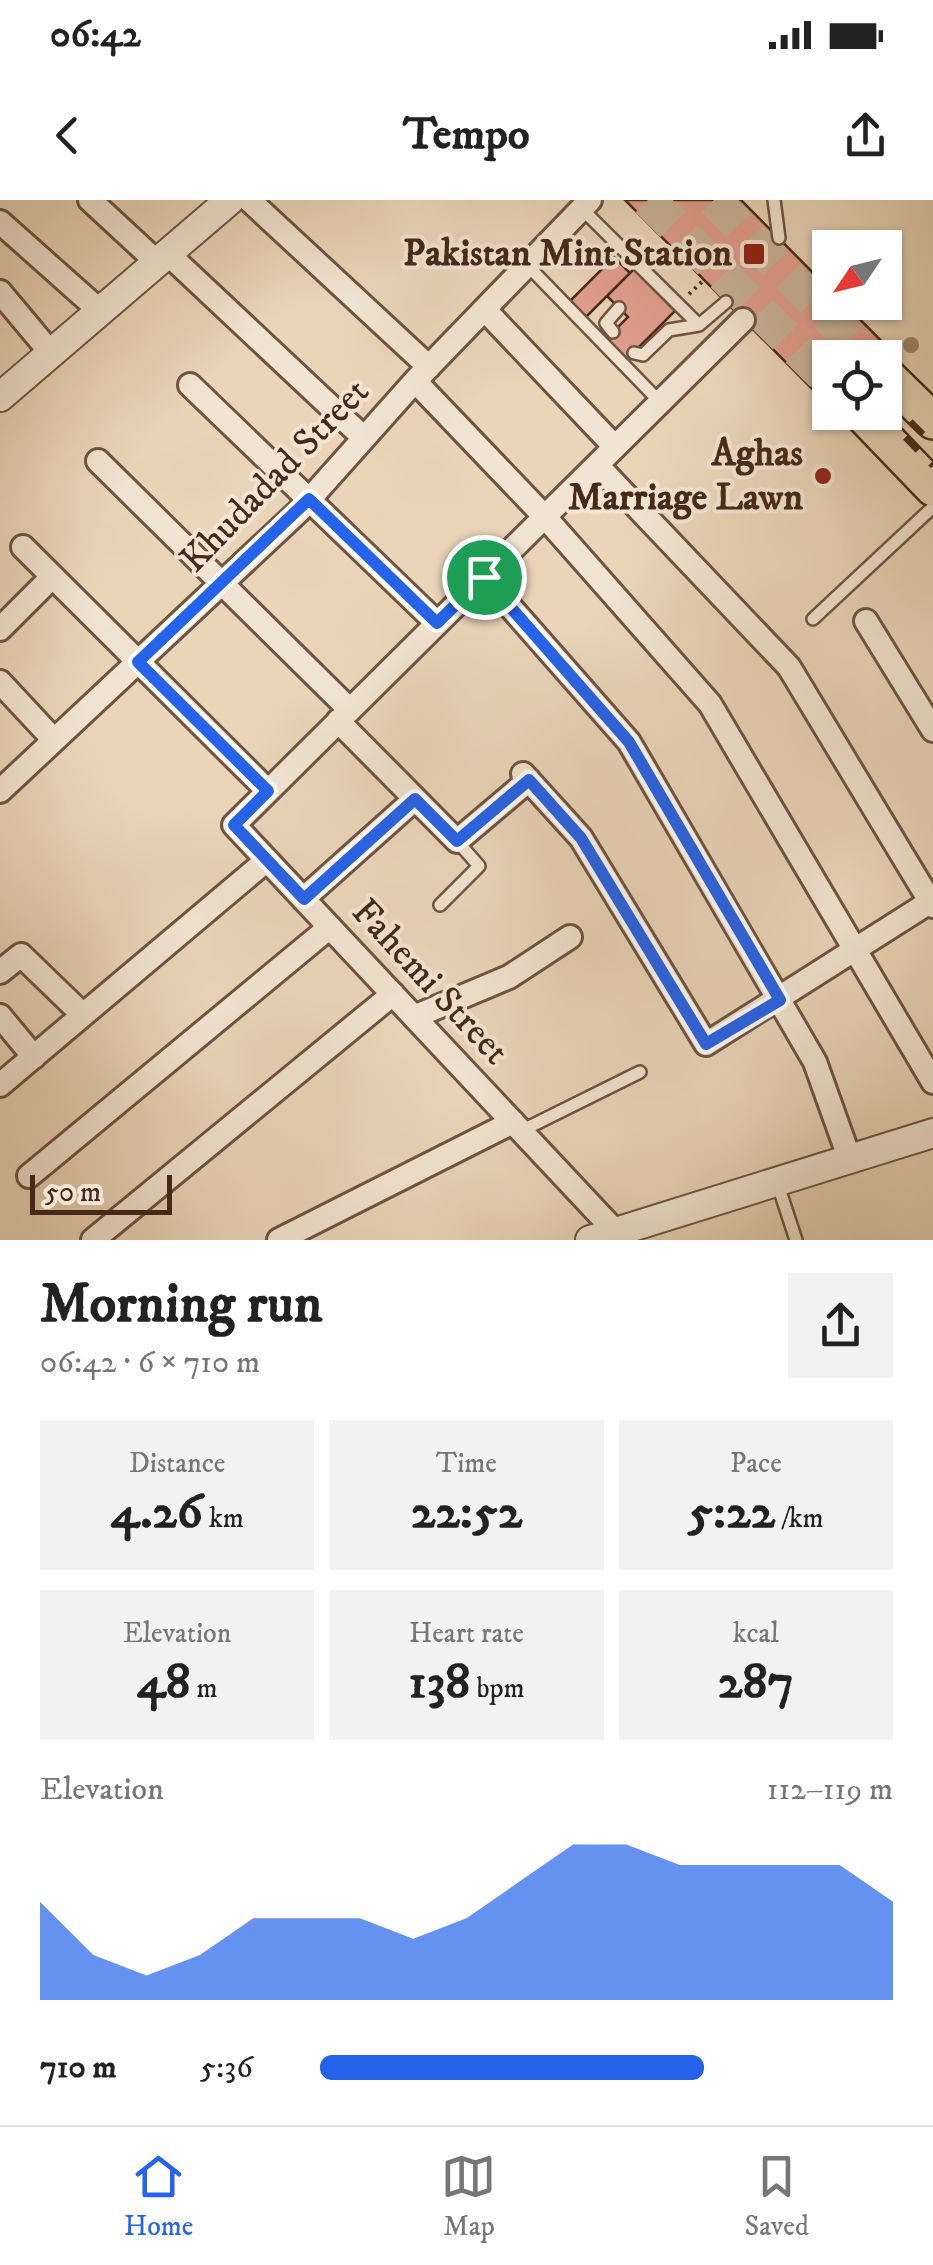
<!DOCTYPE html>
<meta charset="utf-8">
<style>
body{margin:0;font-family:"IM FELL DW Pica",serif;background:#f2f2f2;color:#222;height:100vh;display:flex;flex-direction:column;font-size:38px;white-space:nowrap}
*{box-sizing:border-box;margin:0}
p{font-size:32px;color:#767676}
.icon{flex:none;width:55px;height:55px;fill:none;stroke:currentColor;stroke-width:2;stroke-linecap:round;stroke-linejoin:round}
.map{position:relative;height:1040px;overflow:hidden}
.side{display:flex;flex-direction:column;background:#fff;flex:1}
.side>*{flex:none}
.needle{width:65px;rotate:235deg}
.buttons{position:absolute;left:812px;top:30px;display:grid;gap:20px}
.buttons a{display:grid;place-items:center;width:90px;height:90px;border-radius:0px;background:#fff;box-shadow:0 2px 8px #0004;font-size:50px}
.scale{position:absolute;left:30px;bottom:25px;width:142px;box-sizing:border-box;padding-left:10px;border:5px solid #462919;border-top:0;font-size:28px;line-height:35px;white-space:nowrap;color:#462919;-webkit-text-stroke:8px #f1e4d2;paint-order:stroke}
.pin{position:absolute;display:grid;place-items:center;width:85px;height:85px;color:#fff;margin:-42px;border:5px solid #fff;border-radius:50%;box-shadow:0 2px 10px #0007}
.round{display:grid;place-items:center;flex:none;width:105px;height:105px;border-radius:0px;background:#f2f2f2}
.head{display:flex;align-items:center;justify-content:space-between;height:170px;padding:0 40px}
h1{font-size:55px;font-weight:800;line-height:75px}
.stats{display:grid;grid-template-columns:repeat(3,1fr);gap:15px;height:170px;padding:10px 40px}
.stats div{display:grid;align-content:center;border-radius:0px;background:#f2f2f2;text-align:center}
.stats b{font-size:50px;font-weight:800}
.stats small{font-size:28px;font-weight:400}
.stats p{font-size:28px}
.chart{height:280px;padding:20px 40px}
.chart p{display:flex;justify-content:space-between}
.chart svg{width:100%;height:180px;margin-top:10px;fill:#2563eb;opacity:.7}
ul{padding:0 40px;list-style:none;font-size:32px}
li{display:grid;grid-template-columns:160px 120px 1fr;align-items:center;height:75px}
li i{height:25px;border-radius:12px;background:#2563eb}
.status{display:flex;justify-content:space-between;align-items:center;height:70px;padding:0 50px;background:#fff;direction:ltr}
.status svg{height:28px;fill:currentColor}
header{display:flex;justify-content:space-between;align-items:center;height:130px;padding:0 40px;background:#fff;font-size:45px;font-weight:800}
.dock{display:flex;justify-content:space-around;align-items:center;height:140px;border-top:2px solid #e0e0e0;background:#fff;font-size:28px;color:#767676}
.dock a{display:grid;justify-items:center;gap:5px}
.dock .current{color:#2563eb}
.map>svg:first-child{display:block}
.building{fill:#e29e8e;stroke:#462919;stroke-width:2.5}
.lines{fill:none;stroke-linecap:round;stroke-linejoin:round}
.primary-tunnel{stroke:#c9b399;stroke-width:35;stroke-dasharray:35 18;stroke-linecap:butt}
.service-casing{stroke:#6f5441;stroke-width:16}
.minor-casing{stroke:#6f5441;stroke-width:28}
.tertiary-casing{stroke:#6f5441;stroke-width:32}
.primary-casing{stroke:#462919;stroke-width:40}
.path{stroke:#462919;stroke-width:4;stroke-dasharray:2.5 5;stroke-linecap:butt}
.service{stroke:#f1e4d2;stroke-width:11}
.minor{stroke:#f1e4d2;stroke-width:22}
.tertiary{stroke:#f1e4d2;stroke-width:28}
.primary{stroke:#ead5b9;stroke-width:35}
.rail{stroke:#462919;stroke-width:6;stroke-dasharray:18 18;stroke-linecap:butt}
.tree{fill:#9c876e}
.route-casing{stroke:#fff;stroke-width:20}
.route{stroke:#2563eb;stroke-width:12}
.poi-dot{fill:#8f2418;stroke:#f1e4d2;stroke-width:4}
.labels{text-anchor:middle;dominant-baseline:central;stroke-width:8;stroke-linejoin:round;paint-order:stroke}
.poi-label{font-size:38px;font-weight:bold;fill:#462919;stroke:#f1e4d2;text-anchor:end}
.street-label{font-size:38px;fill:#462919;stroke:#f1e4d2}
</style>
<div class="status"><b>06:42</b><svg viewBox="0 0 49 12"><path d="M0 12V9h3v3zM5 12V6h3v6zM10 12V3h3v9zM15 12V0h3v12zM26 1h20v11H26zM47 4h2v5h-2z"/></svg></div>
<header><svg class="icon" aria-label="back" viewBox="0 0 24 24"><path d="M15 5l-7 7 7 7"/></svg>Tempo<svg class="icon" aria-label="share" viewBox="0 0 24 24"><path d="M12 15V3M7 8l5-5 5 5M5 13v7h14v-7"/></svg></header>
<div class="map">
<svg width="933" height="1040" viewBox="0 0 933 1040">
<rect width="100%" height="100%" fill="#ead5b9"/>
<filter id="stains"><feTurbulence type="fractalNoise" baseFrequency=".002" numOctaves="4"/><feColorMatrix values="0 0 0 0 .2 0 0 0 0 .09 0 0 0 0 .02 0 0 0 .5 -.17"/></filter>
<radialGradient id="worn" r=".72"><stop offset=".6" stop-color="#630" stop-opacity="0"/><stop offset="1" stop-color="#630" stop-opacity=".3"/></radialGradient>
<!-- building -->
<path class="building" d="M 625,0 L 741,0 L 830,90 L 830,102 L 843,102 L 898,158 L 885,177 L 885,158 L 830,158 L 830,207 Z
M 614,57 L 630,73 L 584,119 L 568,103 Z
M 634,69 L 675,111 L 626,160 L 605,140 L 628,117 L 607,96 Z"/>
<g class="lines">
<!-- primary-tunnel -->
<path class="primary-tunnel" d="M 648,0 L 830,182
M 714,0 L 869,158"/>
<defs>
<path id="service" d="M 774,0 L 779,38
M 582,9 L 699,125
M 528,66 L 660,202
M 613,132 L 606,123 L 619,108
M 634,153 L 643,155 L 669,130 L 699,125 L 726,102
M 813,419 L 933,307
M 440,705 L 479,666 L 457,641
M 521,931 L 640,872
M 777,982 L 796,1040"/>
<path id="minor" d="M 90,0 L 157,62
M 249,0 L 429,167
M 0,22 L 100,111
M 167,53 L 364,238
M 0,92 L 51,153
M 485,110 L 615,247
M 415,181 L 545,317 L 710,504 L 933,882
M 190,185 L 437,423
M 98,261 L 350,510
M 597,265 L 789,467 L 933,706
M 23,347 L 268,591
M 484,377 L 629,542 L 815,862 L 849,957
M 866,421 L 933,530
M 0,429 L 52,377
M 0,482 L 54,540
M 338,521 L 457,641 L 529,580
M 523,574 L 581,638 L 706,844 L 933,700
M 0,591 L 299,311 L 415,181 L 590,0
M 303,699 L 415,599
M 0,772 L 21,755 L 83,815
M 0,816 L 34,857
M 414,817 L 509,777 L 570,737
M 0,885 L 267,660
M 29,976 L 330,727
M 614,1030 L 234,625 L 743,120
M 93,1040 L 393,794
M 279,1040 L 513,922"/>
<path id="tertiary" d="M 0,197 L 230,0
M 590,1040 L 933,933"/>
<path id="primary" d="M 886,175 L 933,221
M 860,212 L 933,288"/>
</defs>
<!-- service casing -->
<use href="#service" class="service-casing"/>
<!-- minor casing -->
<use href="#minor" class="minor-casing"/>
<!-- tertiary casing -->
<use href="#tertiary" class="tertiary-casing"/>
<!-- primary casing -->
<use href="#primary" class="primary-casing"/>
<!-- path -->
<path class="path" d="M 689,94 L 704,80"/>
<!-- service -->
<use href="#service" class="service"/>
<!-- minor -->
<use href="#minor" class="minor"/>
<!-- tertiary -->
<use href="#tertiary" class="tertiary"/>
<!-- primary -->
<use href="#primary" class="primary"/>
<!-- rail -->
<path class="rail" d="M 885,196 L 933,244
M 880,212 L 933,266"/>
</g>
<!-- trees -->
<circle class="tree" cx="911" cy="145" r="8"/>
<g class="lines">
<defs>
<path id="route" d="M 309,299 L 437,423 L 484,377 L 629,542 L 780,800 L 706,844 L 581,638 L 529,580 L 457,641 L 415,599 L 304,699 L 234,625 L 268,591 L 138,462 Z"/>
</defs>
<!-- route casing -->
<use href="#route" class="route-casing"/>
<!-- route -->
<use href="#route" class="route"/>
</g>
<!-- markers -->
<g class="poi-dot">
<rect x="742" y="42" width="24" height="24" rx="5"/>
<circle cx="823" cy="276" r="10"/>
</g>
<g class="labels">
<!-- poi labels -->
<g class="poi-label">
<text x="732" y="54">Pakistan Mint Station</text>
<text x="803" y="254">Aghas<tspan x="803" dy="44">Marriage Lawn</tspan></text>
</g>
<!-- street labels -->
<g class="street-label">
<text transform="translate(275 276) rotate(-46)">Khudadad Street</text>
<text transform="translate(430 782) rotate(47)">Fahemi Street</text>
</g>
</g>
<rect width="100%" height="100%" filter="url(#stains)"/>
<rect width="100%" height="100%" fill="url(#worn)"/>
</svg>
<div class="buttons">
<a><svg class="needle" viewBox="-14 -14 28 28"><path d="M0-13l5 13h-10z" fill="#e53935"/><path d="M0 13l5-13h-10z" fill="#767676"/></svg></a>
<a><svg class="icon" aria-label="locate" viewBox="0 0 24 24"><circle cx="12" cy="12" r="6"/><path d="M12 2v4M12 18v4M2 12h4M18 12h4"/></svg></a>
</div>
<div class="scale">50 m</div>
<div class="pin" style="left:484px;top:377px;background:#1e9e55"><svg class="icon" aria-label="arrive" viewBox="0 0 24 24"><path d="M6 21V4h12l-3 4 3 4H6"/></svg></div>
</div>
<section class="side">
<div class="head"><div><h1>Morning run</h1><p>06:42 · 6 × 710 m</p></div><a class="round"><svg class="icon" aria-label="share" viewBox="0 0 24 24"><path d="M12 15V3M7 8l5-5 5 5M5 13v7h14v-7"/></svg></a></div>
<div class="stats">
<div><p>Distance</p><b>4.26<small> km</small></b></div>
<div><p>Time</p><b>22:52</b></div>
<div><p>Pace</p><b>5:22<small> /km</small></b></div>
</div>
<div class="stats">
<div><p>Elevation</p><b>48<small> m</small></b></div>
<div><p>Heart rate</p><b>138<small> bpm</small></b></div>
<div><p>kcal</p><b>287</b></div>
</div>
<div class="chart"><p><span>Elevation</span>112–119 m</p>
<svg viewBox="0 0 160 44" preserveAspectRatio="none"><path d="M0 44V20L10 33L20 38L30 33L40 24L50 24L60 24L70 29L80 24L90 15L100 6L110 6L120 11L130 11L140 11L150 11L160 20V44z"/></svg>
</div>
<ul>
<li><b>710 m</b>5:36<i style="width:67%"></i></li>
</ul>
</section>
<nav class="dock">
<a class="current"><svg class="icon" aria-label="home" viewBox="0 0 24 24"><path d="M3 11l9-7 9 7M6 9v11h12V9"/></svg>Home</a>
<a><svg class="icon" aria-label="map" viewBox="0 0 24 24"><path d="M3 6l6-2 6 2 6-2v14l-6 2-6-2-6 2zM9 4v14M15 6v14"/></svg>Map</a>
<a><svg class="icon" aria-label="saved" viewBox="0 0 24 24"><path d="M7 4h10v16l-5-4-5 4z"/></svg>Saved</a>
</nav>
